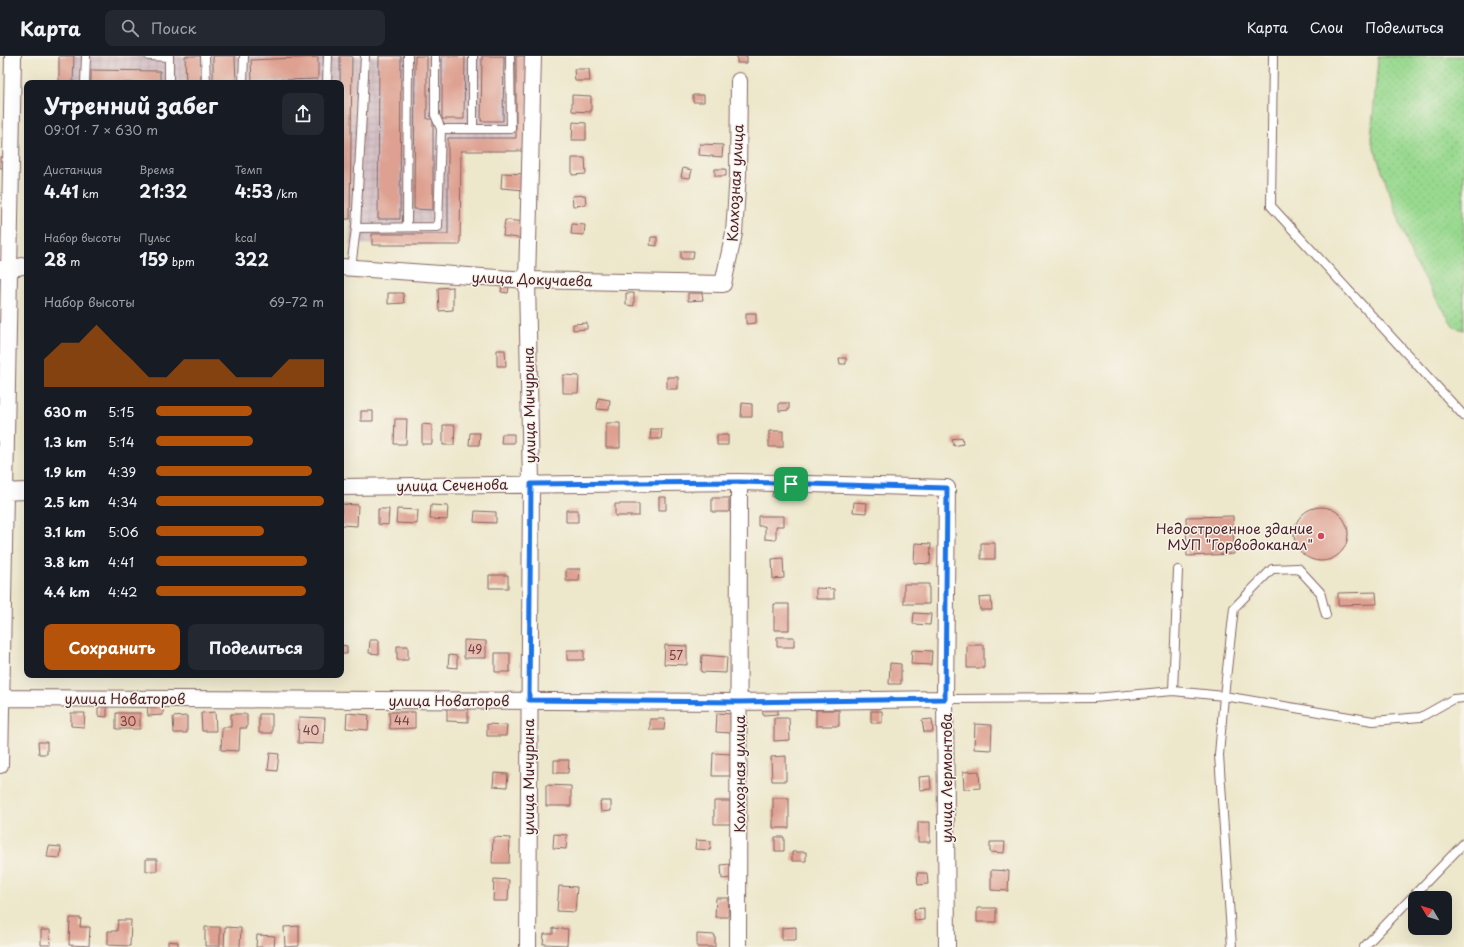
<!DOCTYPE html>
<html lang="ru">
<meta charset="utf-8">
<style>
body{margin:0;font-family:"Playpen Sans",sans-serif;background:#242831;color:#f1f3f6;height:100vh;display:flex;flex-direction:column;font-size:15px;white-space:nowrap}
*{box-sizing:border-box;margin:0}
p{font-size:13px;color:#9ea1a6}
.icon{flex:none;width:22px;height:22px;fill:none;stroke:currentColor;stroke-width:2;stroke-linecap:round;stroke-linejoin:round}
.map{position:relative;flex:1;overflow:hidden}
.panel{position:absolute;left:24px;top:24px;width:320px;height:598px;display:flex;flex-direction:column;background:#171b24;border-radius:8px;box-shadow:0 4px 16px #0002}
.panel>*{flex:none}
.needle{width:26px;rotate:308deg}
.fabs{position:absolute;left:1408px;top:835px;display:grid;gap:8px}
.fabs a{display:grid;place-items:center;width:44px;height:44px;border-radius:8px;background:#171b24;box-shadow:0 4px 16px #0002;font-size:20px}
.pin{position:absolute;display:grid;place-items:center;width:34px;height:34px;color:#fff;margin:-17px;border-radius:8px;box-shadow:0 2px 6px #0006}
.round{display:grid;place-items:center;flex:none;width:42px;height:42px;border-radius:8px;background:#242831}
.overview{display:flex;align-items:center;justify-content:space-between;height:68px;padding:0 20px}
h1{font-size:22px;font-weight:700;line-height:30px}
.stats{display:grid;grid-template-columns:repeat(3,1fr);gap:6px;height:68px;padding:4px 20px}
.stats div{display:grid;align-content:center}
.stats b{font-size:17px;font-weight:700}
.stats small{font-size:11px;font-weight:400}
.stats p{font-size:11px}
.chart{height:112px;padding:8px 20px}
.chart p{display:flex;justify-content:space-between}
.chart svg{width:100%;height:72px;margin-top:4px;fill:#b45309;opacity:.7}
.action{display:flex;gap:8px;margin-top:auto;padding:8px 20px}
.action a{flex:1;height:46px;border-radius:8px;background:#b45309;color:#fff;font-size:16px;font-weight:700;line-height:46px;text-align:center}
.action a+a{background:#242831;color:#f1f3f6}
ul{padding:0 20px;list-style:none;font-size:13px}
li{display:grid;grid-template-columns:64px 48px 1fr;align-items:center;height:30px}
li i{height:10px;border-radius:5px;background:#b45309}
header{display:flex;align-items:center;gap:24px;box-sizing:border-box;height:56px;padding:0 20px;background:#171b24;border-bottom:1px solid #363941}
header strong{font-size:19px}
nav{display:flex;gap:22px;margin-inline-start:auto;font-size:14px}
.search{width:280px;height:36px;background:#242831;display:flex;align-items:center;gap:10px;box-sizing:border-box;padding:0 14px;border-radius:8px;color:#9ea1a6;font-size:15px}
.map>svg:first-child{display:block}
.industrial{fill:url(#industrial-grid)}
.grass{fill:url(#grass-dots);stroke:#717c5d}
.building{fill:#dea091}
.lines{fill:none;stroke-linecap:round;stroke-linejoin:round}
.service-casing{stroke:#836563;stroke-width:10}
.minor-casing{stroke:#836563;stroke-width:18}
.service{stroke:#fff;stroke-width:8}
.minor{stroke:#fff;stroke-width:16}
.route-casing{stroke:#fff;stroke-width:8}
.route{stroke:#1a73e8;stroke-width:5}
.poi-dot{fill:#d1495b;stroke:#f7f3e8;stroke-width:1.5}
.labels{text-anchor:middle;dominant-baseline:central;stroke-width:3;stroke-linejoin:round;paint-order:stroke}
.number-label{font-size:12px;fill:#6f3f44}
.street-label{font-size:14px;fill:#4a1f2b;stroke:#f7f3e8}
.poi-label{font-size:14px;fill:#4a1f2b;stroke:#f7f3e8;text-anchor:end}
</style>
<header>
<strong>Карта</strong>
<div class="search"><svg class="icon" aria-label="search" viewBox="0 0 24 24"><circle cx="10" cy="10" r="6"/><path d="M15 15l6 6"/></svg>Поиск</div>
<nav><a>Карта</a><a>Слои</a><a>Поделиться</a></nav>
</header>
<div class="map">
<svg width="1464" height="891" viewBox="0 0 1464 891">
<defs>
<pattern id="industrial-grid" width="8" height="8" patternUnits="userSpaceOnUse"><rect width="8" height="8" fill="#d2bec4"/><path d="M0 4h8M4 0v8" fill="none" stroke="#b6a3a9"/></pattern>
<pattern id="grass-dots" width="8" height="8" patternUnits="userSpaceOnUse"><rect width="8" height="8" fill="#98d98f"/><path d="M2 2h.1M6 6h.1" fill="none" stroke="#84ba7c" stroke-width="1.8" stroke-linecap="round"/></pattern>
</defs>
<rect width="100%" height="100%" fill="#f7f3e8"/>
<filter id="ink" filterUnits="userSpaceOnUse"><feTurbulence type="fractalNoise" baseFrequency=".025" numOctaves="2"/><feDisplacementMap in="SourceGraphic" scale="8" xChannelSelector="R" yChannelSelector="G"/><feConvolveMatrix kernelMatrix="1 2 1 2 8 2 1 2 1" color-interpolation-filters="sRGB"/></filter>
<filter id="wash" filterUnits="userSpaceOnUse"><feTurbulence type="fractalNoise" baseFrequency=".012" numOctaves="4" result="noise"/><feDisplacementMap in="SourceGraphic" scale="16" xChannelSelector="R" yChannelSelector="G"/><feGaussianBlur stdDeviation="0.9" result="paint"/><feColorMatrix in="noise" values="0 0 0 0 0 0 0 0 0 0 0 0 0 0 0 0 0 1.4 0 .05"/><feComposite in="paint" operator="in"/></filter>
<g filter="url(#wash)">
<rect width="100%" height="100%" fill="#ede7cb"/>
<!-- industrial -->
<path class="industrial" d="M 59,0 L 530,0 L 529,95 L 461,95 L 460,189 L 350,188 L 350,110 L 341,27 L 59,27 Z"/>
<!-- grass -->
<path class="grass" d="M 1378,0 L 1464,0 L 1464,274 L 1454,271 L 1413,204 L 1371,83 L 1378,4 Z"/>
<g id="blocks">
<!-- building -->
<path class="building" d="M 59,0 L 74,0 L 73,27 L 59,27 Z
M 185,0 L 201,0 L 201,27 L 186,27 Z
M 213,0 L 235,0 L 236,27 L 213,27 Z
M 340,0 L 352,0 L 350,163 L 341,163 Z
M 379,0 L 401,0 L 400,163 L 378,163 Z
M 415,0 L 427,0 L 427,63 L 433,63 L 433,154 L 414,153 Z
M 442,0 L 465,0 L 464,63 L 442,63 Z
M 482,0 L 504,0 L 503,65 L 481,65 Z
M 516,0 L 530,0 L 529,95 L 461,95 L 460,189 L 372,189 L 372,178 L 448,178 L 448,82 L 516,82 Z
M 737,0 L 747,0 L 747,7 L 737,7 Z
M 318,1 L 318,23 L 252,25 L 251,4 Z
M 574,13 L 589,13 L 590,25 L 575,25 Z
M 91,14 L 160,15 L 160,27 L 91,27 Z
M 572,39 L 591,40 L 591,56 L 572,55 Z
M 693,39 L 704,39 L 704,46 L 693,46 Z
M 573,66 L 586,67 L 586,84 L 572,84 Z
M 700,88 L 723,89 L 722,101 L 699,99 Z
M 0,101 L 3,101 L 4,112 L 0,112 Z
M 572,102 L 585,102 L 586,118 L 572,119 Z
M 683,112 L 692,114 L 690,122 L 681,121 Z
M 715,113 L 726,113 L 726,120 L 715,120 Z
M 502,117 L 526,118 L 525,134 L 501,132 Z
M 585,139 L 586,149 L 573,150 L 572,140 Z
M 505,164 L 527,166 L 525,183 L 503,180 Z
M 572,168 L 585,169 L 584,179 L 571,178 Z
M 651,181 L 657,181 L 657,190 L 650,189 Z
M 681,195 L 694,195 L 693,203 L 681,203 Z
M 502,230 L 509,231 L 508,237 L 501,236 Z
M 453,231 L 453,254 L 439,255 L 438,232 Z
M 388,237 L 403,237 L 404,247 L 388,248 Z
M 626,237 L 634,237 L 634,250 L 626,249 Z
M 688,237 L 702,237 L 703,244 L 688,245 Z
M 746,257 L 756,257 L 756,267 L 746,268 Z
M 587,267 L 587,273 L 573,274 L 573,268 Z
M 497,294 L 505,294 L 506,310 L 497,310 Z
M 839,302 L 846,302 L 846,308 L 840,308 Z
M 563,319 L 579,320 L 578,337 L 563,337 Z
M 667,321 L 678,321 L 678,333 L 667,333 Z
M 598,342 L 610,344 L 609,354 L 597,353 Z
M 742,347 L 752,348 L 752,361 L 741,361 Z
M 779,347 L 789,347 L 789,354 L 779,355 Z
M 361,355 L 373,355 L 373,365 L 361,365 Z
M 395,363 L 407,363 L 406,388 L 394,388 Z
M 606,367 L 620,367 L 620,392 L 606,392 Z
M 422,368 L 432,369 L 432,388 L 422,388 Z
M 443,369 L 455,369 L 454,389 L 443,389 Z
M 651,373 L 662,373 L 661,383 L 650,383 Z
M 769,375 L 783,375 L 783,391 L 769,391 Z
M 470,377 L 480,377 L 479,389 L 469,389 Z
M 502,378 L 514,378 L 514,387 L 501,387 Z
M 717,379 L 728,379 L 728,389 L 717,389 Z
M 962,381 L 963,388 L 954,390 L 952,383 Z
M 773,432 L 783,432 L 782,442 L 772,441 Z
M 659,441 L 666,441 L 666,454 L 659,454 Z
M 712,442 L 729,442 L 729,456 L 712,456 Z
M 854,446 L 867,447 L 866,457 L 853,456 Z
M 341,448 L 358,449 L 357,470 L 341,469 Z
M 615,448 L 639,448 L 639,460 L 615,460 Z
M 431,449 L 448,450 L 447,464 L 430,463 Z
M1294 478a27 27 0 1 1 54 0a27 27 0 1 1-54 0Z
M 378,453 L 389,453 L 388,469 L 378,468 Z
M 397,453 L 418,454 L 417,468 L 396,467 Z
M 566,454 L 578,454 L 578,466 L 566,466 Z
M 475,455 L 496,456 L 496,467 L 474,466 Z
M 758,460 L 784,460 L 784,470 L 776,470 L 776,484 L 765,483 L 765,470 L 758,470 Z
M 1233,460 L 1234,498 L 1187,500 L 1186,461 Z
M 915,487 L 931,488 L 930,508 L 914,507 Z
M 981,487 L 995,487 L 995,503 L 981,503 Z
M 783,502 L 784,522 L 773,523 L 772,503 Z
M 566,513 L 580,513 L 579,525 L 566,525 Z
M 489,519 L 508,519 L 508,532 L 489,532 Z
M 904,528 L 929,528 L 929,548 L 904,548 Z
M 816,532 L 834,533 L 834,543 L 816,543 Z
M 1376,536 L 1377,548 L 1338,549 L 1338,537 Z
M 991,541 L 992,554 L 980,554 L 979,542 Z
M 774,548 L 789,548 L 789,574 L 774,574 Z
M 914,557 L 931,558 L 930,569 L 913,568 Z
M 777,581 L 794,581 L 794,591 L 777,591 Z
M 370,584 L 379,584 L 379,598 L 369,597 Z
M 464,584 L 486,585 L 486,602 L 464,602 Z
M 341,589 L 347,590 L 347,598 L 341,598 Z
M 665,589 L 687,590 L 687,609 L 664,608 Z
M 967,589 L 984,589 L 984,612 L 967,612 Z
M 397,590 L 408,590 L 408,604 L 397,604 Z
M 567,594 L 584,594 L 584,604 L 567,604 Z
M 912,594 L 932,595 L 931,609 L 911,608 Z
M 495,597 L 510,597 L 510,616 L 495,616 Z
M 449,599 L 457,600 L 457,612 L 448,611 Z
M 702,599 L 727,601 L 726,617 L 701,616 Z
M 890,607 L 901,608 L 901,628 L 889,628 Z
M 107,646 L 107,661 L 98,660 L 98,647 Z
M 163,648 L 163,659 L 148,660 L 147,649 Z
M 778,648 L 778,658 L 763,659 L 762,649 Z
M 447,650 L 468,651 L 468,666 L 447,665 Z
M 816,654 L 839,654 L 839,670 L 816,670 Z
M 871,655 L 882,655 L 882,667 L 871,667 Z
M 215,656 L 216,675 L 202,675 L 201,657 Z
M 389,656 L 415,656 L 415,672 L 390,673 Z
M 71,657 L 85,657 L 84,671 L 71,670 Z
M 116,657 L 140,657 L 140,673 L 116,673 Z
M 347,657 L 369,659 L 368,674 L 346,672 Z
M 717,657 L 732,658 L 731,677 L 716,676 Z
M 231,658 L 247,658 L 247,672 L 240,672 L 239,695 L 221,694 L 222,671 L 231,671 Z
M 259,658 L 272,658 L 272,677 L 259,677 Z
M 187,660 L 187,677 L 174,677 L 173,661 Z
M 299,661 L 325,662 L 324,688 L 298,687 Z
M 774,662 L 789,662 L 790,684 L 774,685 Z
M 650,663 L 665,663 L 664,674 L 650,674 Z
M 932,663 L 933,676 L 924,676 L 922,664 Z
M 487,668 L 507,669 L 506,680 L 487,680 Z
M 975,668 L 992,669 L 991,694 L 974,693 Z
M 38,686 L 47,686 L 47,698 L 39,698 Z
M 270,697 L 279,698 L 277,715 L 268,714 Z
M 713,697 L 731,698 L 730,720 L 712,720 Z
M 786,700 L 786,725 L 772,725 L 771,701 Z
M 554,704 L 569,704 L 568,717 L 554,717 Z
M 979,715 L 980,732 L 964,733 L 963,716 Z
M 494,717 L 508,718 L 507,731 L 493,730 Z
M 930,720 L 931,733 L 920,734 L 919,721 Z
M 546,729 L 571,730 L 571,750 L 546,750 Z
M 773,742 L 789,742 L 789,772 L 773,772 Z
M 600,745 L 611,745 L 611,755 L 601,756 Z
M 714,745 L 732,745 L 732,768 L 714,768 Z
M 918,766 L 930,766 L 930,786 L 918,786 Z
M 554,778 L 567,779 L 566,793 L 553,792 Z
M 493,781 L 510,782 L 509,807 L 492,807 Z
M 775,781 L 784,781 L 784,795 L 775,795 Z
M 696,784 L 711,785 L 710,794 L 695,793 Z
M 990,786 L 1005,786 L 1004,797 L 990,796 Z
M 49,790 L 61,791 L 60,802 L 47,801 Z
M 792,796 L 806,796 L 806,805 L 792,805 Z
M 146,803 L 157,803 L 157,815 L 146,815 Z
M 730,808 L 732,822 L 722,823 L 721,809 Z
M 991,814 L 1009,815 L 1008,835 L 991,834 Z
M 917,817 L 927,817 L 928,828 L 918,829 Z
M 494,823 L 509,824 L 508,845 L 493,845 Z
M 559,830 L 577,831 L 575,856 L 557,855 Z
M 716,842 L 729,842 L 728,861 L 715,861 Z
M 924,852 L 924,864 L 915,865 L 914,853 Z
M 977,852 L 996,852 L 996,866 L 977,866 Z
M 70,862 L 81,862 L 80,871 L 90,871 L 89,890 L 69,889 Z
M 118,864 L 131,864 L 130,890 L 108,889 L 108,875 L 117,875 Z
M 299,870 L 299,890 L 285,891 L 284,871 Z
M 205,871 L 220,871 L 220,890 L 205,890 Z
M 225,871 L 241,872 L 240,891 L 224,891 Z
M 796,871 L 796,884 L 782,884 L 782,872 Z
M 553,872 L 568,873 L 567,889 L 543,888 L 544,878 L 553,878 Z
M 41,874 L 50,874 L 51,889 L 41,889 Z
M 697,878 L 715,879 L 715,891 L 697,891 Z
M 257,879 L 275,880 L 274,891 L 256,891 Z
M 168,885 L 178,886 L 178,891 L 168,891 Z"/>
</g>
</g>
<g filter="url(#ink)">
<use href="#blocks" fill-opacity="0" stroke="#836563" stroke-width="1"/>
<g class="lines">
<defs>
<path id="service" d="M 149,0 L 169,1
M 169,0 L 169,27
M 205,0 L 206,27
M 435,0 L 435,59 L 441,73
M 473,0 L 473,73
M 1273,0 L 1271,150 L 1464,360
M 85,27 L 86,0
M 243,27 L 244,0
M 327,27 L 328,0
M 407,170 L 408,0
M 356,172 L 438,171 L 441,73 L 511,73 L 510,0
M 351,212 L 356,172 L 365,0
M 1173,635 L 1178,514
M 945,643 L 1094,642 L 1173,635 L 1224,640 L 1373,665 L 1421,661 L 1453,643 L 1464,642
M 1232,891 L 1219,699 L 1224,640 L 1234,552 L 1272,513 L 1298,512 L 1320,536 L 1326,559
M 1364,891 L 1464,787"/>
<path id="minor" d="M 341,211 L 527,224 L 723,228 L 734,177 L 738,118 L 739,25
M 0,213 L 9,213 L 27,209
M 341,431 L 739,426 L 947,432 L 945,643 L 947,891
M 0,436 L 27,435
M 0,642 L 739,646 L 945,643
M 0,709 L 13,0
M 528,891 L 531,428 L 527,224 L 533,0
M 738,891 L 739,426"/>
</defs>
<!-- service casing -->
<use href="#service" class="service-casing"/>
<!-- minor casing -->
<use href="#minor" class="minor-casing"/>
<!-- service -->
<use href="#service" class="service"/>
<!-- minor -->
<use href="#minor" class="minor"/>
</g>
</g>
<g class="lines" filter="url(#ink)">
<defs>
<path id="route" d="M 739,426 L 947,432 L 945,643 L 739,646 L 529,644 L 531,428 Z"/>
</defs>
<!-- route casing -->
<use href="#route" class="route-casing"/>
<!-- route -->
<use href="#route" class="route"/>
</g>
<!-- markers -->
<circle class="poi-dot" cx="1321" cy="480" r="4"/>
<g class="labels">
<!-- number labels -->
<g class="number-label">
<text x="475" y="593">49</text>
<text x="676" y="599">57</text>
<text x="402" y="664">44</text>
<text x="128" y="665">30</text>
<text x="311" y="674">40</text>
</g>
<!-- street labels -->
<g class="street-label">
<text transform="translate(735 127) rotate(-87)">Колхозная улица</text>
<text transform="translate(532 223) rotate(2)">улица Докучаева</text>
<text transform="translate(529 349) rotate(-91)">улица Мичурина</text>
<text transform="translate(452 429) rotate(-1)">улица Сеченова</text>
<text x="125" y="642">улица Новаторов</text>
<text x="449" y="644">улица Новаторов</text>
<text transform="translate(739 718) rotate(-90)">Колхозная улица</text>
<text transform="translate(528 721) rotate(-90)">улица Мичурина</text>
<text transform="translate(946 722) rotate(-90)">улица Лермонтова</text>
</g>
<!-- poi labels -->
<g class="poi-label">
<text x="1313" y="472">Недостроенное здание<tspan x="1313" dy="16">МУП "Горводоканал"</tspan></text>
</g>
</g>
</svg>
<div class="fabs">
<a><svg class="needle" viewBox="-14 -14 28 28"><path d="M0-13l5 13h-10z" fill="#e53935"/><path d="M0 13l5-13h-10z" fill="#9ea1a6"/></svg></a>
</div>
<div class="pin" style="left:791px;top:428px;background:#1e9e55"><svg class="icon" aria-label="arrive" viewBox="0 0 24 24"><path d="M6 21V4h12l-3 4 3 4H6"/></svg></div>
<section class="panel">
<div class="overview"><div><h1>Утренний забег</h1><p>09:01 · 7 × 630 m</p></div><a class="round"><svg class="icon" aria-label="share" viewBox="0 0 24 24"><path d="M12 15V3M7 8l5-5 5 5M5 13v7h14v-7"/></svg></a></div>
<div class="stats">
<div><p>Дистанция</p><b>4.41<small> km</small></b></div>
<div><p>Время</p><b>21:32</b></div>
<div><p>Темп</p><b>4:53<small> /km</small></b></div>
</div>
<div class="stats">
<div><p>Набор высоты</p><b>28<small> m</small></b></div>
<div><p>Пульс</p><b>159<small> bpm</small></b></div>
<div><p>kcal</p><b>322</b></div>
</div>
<div class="chart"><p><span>Набор высоты</span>69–72 m</p>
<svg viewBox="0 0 160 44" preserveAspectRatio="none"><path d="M0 44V27L10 17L20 17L30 6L40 17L50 27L60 38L70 38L80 27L90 27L100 27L110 38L120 38L130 38L140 27L150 27L160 27V44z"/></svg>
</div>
<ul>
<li><b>630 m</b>5:15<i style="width:57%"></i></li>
<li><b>1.3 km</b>5:14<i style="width:58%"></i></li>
<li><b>1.9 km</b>4:39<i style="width:93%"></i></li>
<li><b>2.5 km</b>4:34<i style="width:100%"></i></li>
<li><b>3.1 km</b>5:06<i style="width:64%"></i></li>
<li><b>3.8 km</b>4:41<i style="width:90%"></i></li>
<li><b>4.4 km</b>4:42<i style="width:89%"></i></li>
</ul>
<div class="action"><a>Сохранить</a><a>Поделиться</a></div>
</section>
</div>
